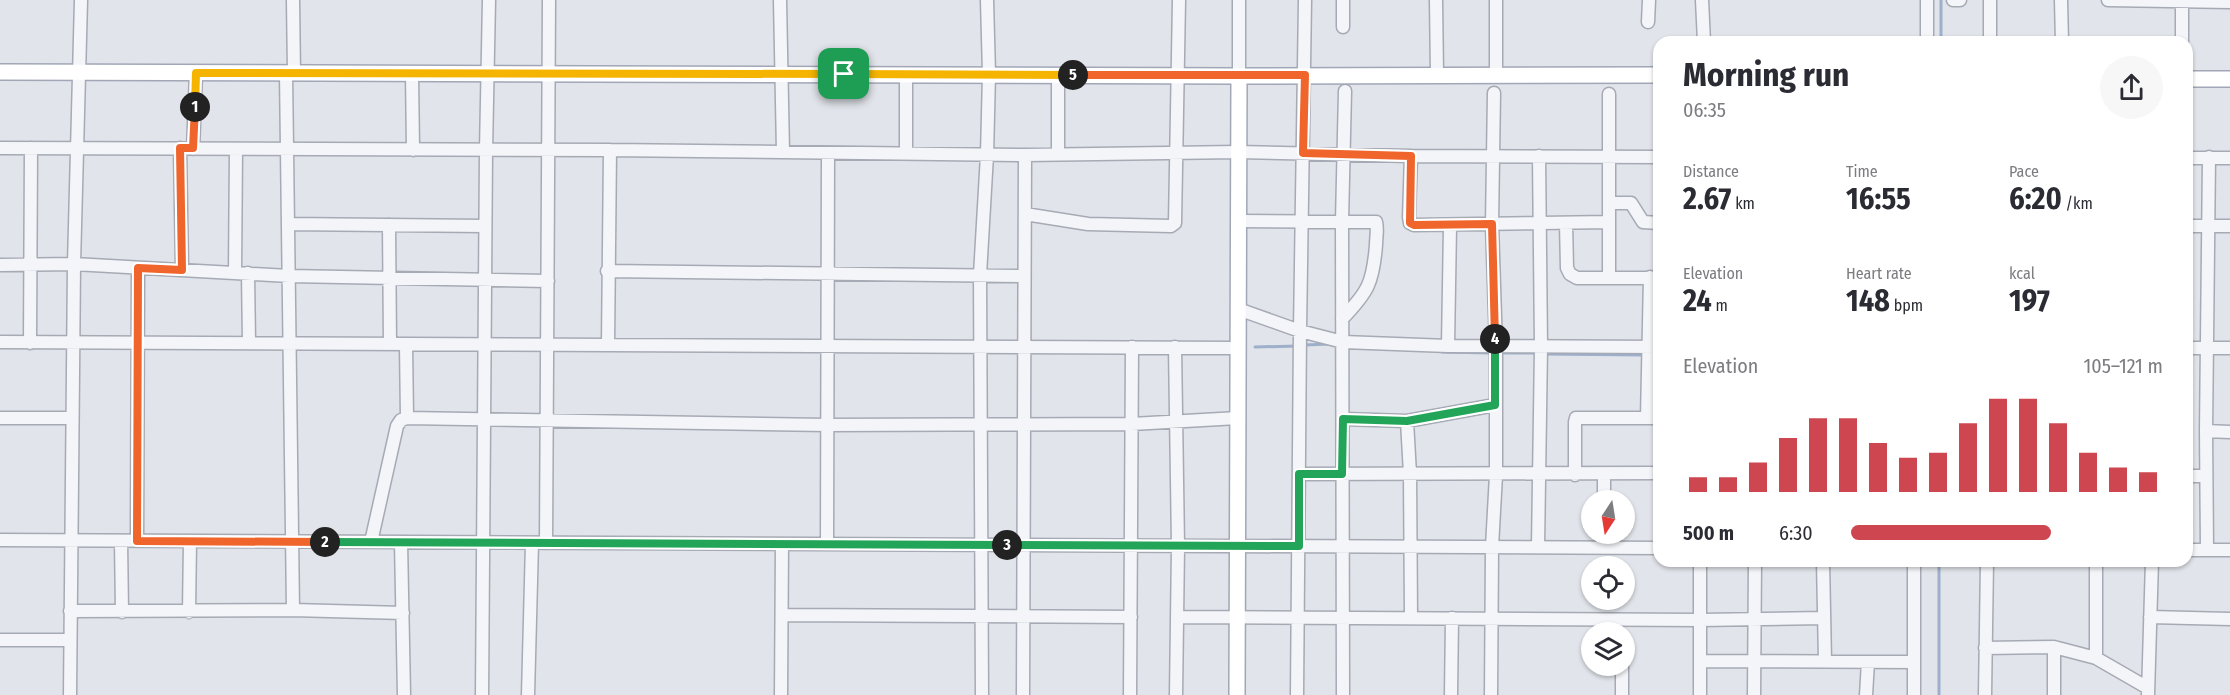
<!DOCTYPE html>
<meta charset="utf-8">
<style>
body{margin:0;font-family:"Fira Sans Condensed",sans-serif;background:#f7f7f7;color:#2b2b33;height:100vh;display:flex;flex-direction:column;font-size:22px;white-space:nowrap}
*{box-sizing:border-box;margin:0}
p{font-size:20px;color:#7c7c81}
.icon{flex:none;width:33px;height:33px;fill:none;stroke:currentColor;stroke-width:2;stroke-linecap:round;stroke-linejoin:round}
.map{position:relative;flex:1;overflow:hidden}
.side{position:absolute;left:1653px;top:36px;width:540px;height:531px;display:flex;flex-direction:column;background:#fff;border-radius:18px;box-shadow:0 2px 4px #0004}
.side>*{flex:none}
.needle{width:39px;rotate:192deg}
.controls{position:absolute;left:1581px;top:490px;display:grid;gap:12px}
.controls a{display:grid;place-items:center;width:54px;height:54px;border-radius:50%;background:#fff;box-shadow:0 2px 4px #0004;font-size:30px}
.pin{position:absolute;display:grid;place-items:center;width:51px;height:51px;color:#fff;margin:-26px;border-radius:12px;box-shadow:0 3px 9px #0006}
.km{position:absolute;width:30px;height:30px;margin:-15px;border-radius:50%;background:#222;color:#fff;font-size:16px;line-height:30px;text-align:center}
.round{display:grid;place-items:center;flex:none;width:63px;height:63px;border-radius:32px;background:#f7f7f7}
.summary{display:flex;align-items:center;justify-content:space-between;height:102px;padding:0 30px}
h1{font-size:33px;font-weight:700;line-height:45px}
.stats{display:grid;grid-template-columns:repeat(3,1fr);gap:9px;height:102px;padding:6px 30px}
.stats div{display:grid;align-content:center}
.stats b{font-size:30px;font-weight:700}
.stats small{font-size:16px;font-weight:400}
.stats p{font-size:16px}
.chart{height:168px;padding:12px 30px}
.chart p{display:flex;justify-content:space-between}
.chart svg{width:100%;height:108px;margin-top:6px;stroke:#ce4750;stroke-width:6}
ul{padding:0 30px;list-style:none;font-size:20px}
li{display:grid;grid-template-columns:96px 72px 1fr;align-items:center;height:45px}
li i{height:15px;border-radius:8px;background:#ce4750}
.map>svg:first-child{display:block}
.lines{fill:none;stroke-linecap:round;stroke-linejoin:round}
.stream{stroke:#9dafca;stroke-width:3}
.minor-casing{stroke:#a6aab4;stroke-width:15}
.major-casing{stroke:#a1a7b6;stroke-width:18}
.minor{stroke:#f4f5f8;stroke-width:12}
.major{stroke:#fff;stroke-width:15}
.split-1-casing{stroke:#fff;stroke-width:12}
.split-2-casing{stroke:#fff;stroke-width:12}
.split-3-casing{stroke:#fff;stroke-width:12}
.split-4-casing{stroke:#fff;stroke-width:12}
.split-5-casing{stroke:#fff;stroke-width:12}
.split-6-casing{stroke:#fff;stroke-width:12}
.split-1{stroke:#f5b400;stroke-width:8}
.split-2{stroke:#f0652b;stroke-width:8}
.split-3{stroke:#22a559;stroke-width:8}
.split-4{stroke:#22a559;stroke-width:8}
.split-5{stroke:#f0652b;stroke-width:8}
.split-6{stroke:#f5b400;stroke-width:8}
</style>
<div class="map">
<svg width="2230" height="695" viewBox="0 0 2230 695">
<rect width="100%" height="100%" fill="#e1e4ea"/>
<g class="lines">
<!-- stream -->
<path class="stream" d="M 1941,42 L 1941,0
M 1304,345 L 1330,344
M 1255,347 L 1298,346
M 1442,352 L 1492,353
M 1499,353 L 1537,353
M 1544,354 L 1645,355
M 1939,695 L 1939,561"/>
<defs>
<path id="minor" d="M 293,0 L 294,73
M 780,0 L 783,152
M 1343,0 L 1343,27
M 1436,0 L 1437,75
M 1496,0 L 1496,74
M 1702,0 L 1704,42
M 1953,0 L 1960,0
M 2061,0 L 2062,42
M 2108,0 L 2230,2
M 2182,0 L 2182,42
M 1648,22 L 1649,0
M 1927,42 L 1927,0
M 1990,42 L 1990,0
M 286,73 L 293,610
M 412,73 L 413,150
M 1058,75 L 1058,154
M 1239,76 L 1239,0
M 1609,94 L 1609,277
M 0,148 L 610,150 L 1025,155 L 1238,152 L 1411,156 L 1659,157
M 180,148 L 182,270
M 193,149 L 196,73
M 906,154 L 906,74
M 1411,156 L 1409,217 L 1410,223 L 1414,225 L 1609,222
M 2187,158 L 2230,158
M 1609,203 L 1631,203 L 1643,222 L 1659,223
M 1025,214 L 1088,224 L 1171,226 L 1175,223 L 1179,0
M 1239,221 L 1376,222 C 1378,229 1376,237 1376,245 C 1373,283 1368,292 1342,319
M 1566,223 L 1567,268 L 1570,274 L 1577,278 L 1659,278
M 288,224 L 485,226
M 389,225 L 390,344
M 2187,226 L 2230,226
M 0,265 L 74,264 L 289,276 L 548,281
M 607,271 L 1024,276
M 235,272 L 236,149
M 248,273 L 249,343
M 1238,309 L 1300,331 L 1343,342 L 1448,346 L 1659,347
M 0,342 L 1238,348
M 30,343 L 31,148
M 406,345 L 407,418
M 608,345 L 610,150
M 1448,346 L 1450,226
M 1175,347 L 1178,546 L 1176,695
M 2187,348 L 2230,348
M 0,418 L 72,418
M 1647,418 L 1650,277
M 1343,419 L 1407,421 L 1495,405
M 1407,421 L 1410,474 L 1411,618
M 2206,431 L 2230,432
M 1299,474 L 1659,473
M 1604,474 L 1604,501
M 1575,475 L 1575,422 L 1576,418 L 1659,418
M 2187,476 L 2206,476
M 0,540 L 1659,548
M 121,541 L 122,612
M 137,541 L 138,268
M 371,542 L 397,426 L 401,420 L 407,418 L 827,425 L 1132,424 L 1238,418
M 401,542 L 404,695
M 546,543 L 549,0
M 827,544 L 828,153
M 1538,547 L 1541,347 L 1539,156
M 2207,549 L 2206,431 L 2209,157
M 2187,550 L 2230,550
M 1823,561 L 1825,661
M 70,611 L 293,610 L 403,613
M 189,612 L 190,541
M 782,615 L 1131,617
M 1177,617 L 1700,620 L 1824,618
M 2150,617 L 2230,619
M 0,640 L 70,640
M 1985,648 L 2054,647 L 2096,658 L 2148,688
M 2096,658 L 2096,561
M 1700,661 L 1914,662
M 2148,694 L 2152,561
M 70,695 L 74,264 L 81,0
M 482,695 L 486,151 L 489,0
M 528,695 L 532,543
M 781,695 L 782,544
M 982,695 L 980,275 L 987,155 L 989,74 L 987,0
M 1023,695 L 1025,155
M 1130,695 L 1132,347
M 1297,695 L 1300,331 L 1305,0
M 1343,695 L 1342,221 L 1345,91
M 1451,695 L 1452,618
M 1491,695 L 1492,547 L 1496,475 L 1496,347 L 1492,224 L 1494,93
M 1622,695 L 1622,666
M 1700,695 L 1700,561
M 1754,695 L 1755,561
M 1866,695 L 1868,662
M 1914,695 L 1914,561
M 1985,695 L 1987,561
M 2054,695 L 2054,647"/>
<path id="major" d="M 0,72 L 1239,76 L 1659,75
M 2187,79 L 2230,79
M 1237,695 L 1239,76"/>
</defs>
<!-- minor casing -->
<use href="#minor" class="minor-casing"/>
<!-- major casing -->
<use href="#major" class="major-casing"/>
<!-- minor -->
<use href="#minor" class="minor"/>
<!-- major -->
<use href="#major" class="major"/>
</g>
<g class="lines">
<defs>
<path id="split-1" d="M 195,107 L 196,73 L 844,74"/>
<path id="split-2" d="M 195,107 L 193,148 L 180,148 L 182,270 L 138,268 L 137,541 L 325,542"/>
<path id="split-3" d="M 325,542 L 1007,545"/>
<path id="split-4" d="M 1007,545 L 1299,546 L 1299,474 L 1342,474 L 1343,419 L 1407,421 L 1495,405 L 1495,339"/>
<path id="split-5" d="M 1073,75 L 1305,75 L 1303,153 L 1411,156 L 1410,223 L 1414,225 L 1492,224 L 1495,339"/>
<path id="split-6" d="M 844,74 L 1073,75"/>
</defs>
<!-- split-1 casing -->
<use href="#split-1" class="split-1-casing"/>
<!-- split-2 casing -->
<use href="#split-2" class="split-2-casing"/>
<!-- split-3 casing -->
<use href="#split-3" class="split-3-casing"/>
<!-- split-4 casing -->
<use href="#split-4" class="split-4-casing"/>
<!-- split-5 casing -->
<use href="#split-5" class="split-5-casing"/>
<!-- split-6 casing -->
<use href="#split-6" class="split-6-casing"/>
<!-- split-1 -->
<use href="#split-1" class="split-1"/>
<!-- split-2 -->
<use href="#split-2" class="split-2"/>
<!-- split-3 -->
<use href="#split-3" class="split-3"/>
<!-- split-4 -->
<use href="#split-4" class="split-4"/>
<!-- split-5 -->
<use href="#split-5" class="split-5"/>
<!-- split-6 -->
<use href="#split-6" class="split-6"/>
</g>
</svg>
<div class="controls">
<a><svg class="needle" viewBox="-14 -14 28 28"><path d="M0-13l5 13h-10z" fill="#e53935"/><path d="M0 13l5-13h-10z" fill="#7c7c81"/></svg></a>
<a><svg class="icon" aria-label="locate" viewBox="0 0 24 24"><circle cx="12" cy="12" r="6"/><path d="M12 2v4M12 18v4M2 12h4M18 12h4"/></svg></a>
<a><svg class="icon" aria-label="layers" viewBox="0 0 24 24"><path d="M12 4l9 5-9 5-9-5zM3 14l9 5 9-5"/></svg></a>
</div>
<div class="pin" style="left:844px;top:74px;background:#1e9e55"><svg class="icon" aria-label="arrive" viewBox="0 0 24 24"><path d="M6 21V4h12l-3 4 3 4H6"/></svg></div>
<b class="km" style="left:195px;top:107px">1</b>
<b class="km" style="left:325px;top:542px">2</b>
<b class="km" style="left:1007px;top:545px">3</b>
<b class="km" style="left:1495px;top:339px">4</b>
<b class="km" style="left:1073px;top:75px">5</b>
<section class="side">
<div class="summary"><div><h1>Morning run</h1><p>06:35</p></div><a class="round"><svg class="icon" aria-label="share" viewBox="0 0 24 24"><path d="M12 15V3M7 8l5-5 5 5M5 13v7h14v-7"/></svg></a></div>
<div class="stats">
<div><p>Distance</p><b>2.67<small> km</small></b></div>
<div><p>Time</p><b>16:55</b></div>
<div><p>Pace</p><b>6:20<small> /km</small></b></div>
</div>
<div class="stats">
<div><p>Elevation</p><b>24<small> m</small></b></div>
<div><p>Heart rate</p><b>148<small> bpm</small></b></div>
<div><p>kcal</p><b>197</b></div>
</div>
<div class="chart"><p><span>Elevation</span>105–121 m</p>
<svg viewBox="0 0 160 44" preserveAspectRatio="none"><path d="M5 44V38M15 44V38M25 44V32M35 44V22M45 44V14M55 44V14M65 44V24M75 44V30M85 44V28M95 44V16M105 44V6M115 44V6M125 44V16M135 44V28M145 44V34M155 44V36"/></svg>
</div>
<ul>
<li><b>500 m</b>6:30<i style="width:64%"></i></li>
</ul>
</section>
</div>
